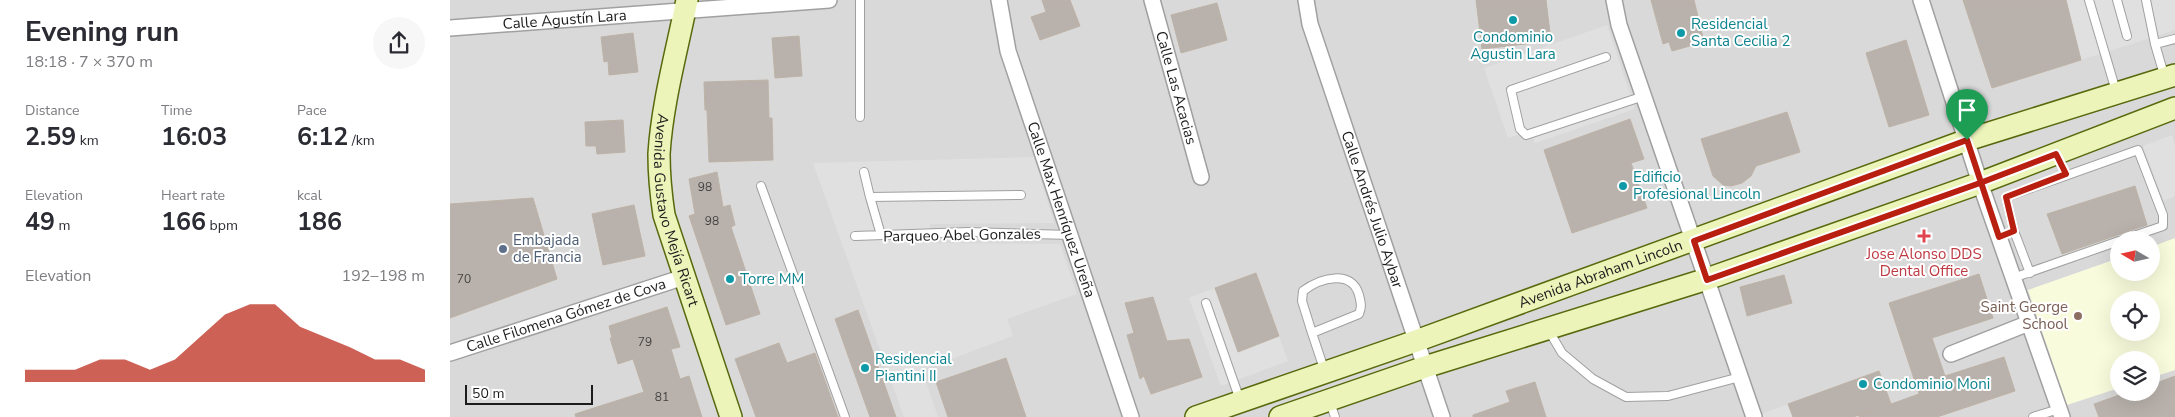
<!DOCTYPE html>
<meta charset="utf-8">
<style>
body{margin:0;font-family:"Nunito Sans",sans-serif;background:#f7f7f7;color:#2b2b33;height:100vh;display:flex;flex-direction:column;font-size:19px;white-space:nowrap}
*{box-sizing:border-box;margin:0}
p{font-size:16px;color:#7c7c81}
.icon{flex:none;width:28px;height:28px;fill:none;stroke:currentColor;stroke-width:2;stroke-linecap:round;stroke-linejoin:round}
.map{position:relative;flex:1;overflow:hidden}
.details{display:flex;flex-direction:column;background:#fff;width:450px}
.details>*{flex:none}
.needle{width:32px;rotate:279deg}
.fabs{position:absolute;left:1660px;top:231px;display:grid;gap:10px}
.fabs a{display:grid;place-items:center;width:50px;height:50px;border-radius:50%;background:#fff;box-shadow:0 5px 20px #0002;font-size:25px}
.scale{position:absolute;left:15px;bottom:12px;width:128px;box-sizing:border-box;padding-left:5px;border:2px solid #1c1c1c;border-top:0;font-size:14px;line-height:18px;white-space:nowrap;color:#1c1c1c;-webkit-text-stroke:4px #fff;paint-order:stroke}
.pin{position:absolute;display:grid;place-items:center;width:42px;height:42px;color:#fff;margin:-51px -21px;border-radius:50% 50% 50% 0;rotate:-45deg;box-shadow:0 0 5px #0007}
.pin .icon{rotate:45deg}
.round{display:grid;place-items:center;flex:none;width:52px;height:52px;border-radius:26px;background:#f7f7f7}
.summary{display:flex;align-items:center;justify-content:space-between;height:85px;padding:0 25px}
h1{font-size:28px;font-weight:700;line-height:38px}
.stats{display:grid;grid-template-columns:repeat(3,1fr);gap:8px;height:85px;padding:5px 25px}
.stats div{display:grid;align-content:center}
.stats b{font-size:25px;font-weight:700}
.stats small{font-size:14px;font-weight:400}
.stats p{font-size:14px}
.chart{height:140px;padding:10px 25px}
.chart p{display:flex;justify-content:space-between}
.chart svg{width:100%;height:90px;margin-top:5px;fill:#b81f10;opacity:.7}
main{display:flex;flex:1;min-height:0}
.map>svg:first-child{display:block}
.residential{fill:#dad9d9;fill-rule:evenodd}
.education{fill:#f9fcdc;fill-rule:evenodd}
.parking{fill:#e0e0e0}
.building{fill:#b9b2ac;stroke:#bdb2a6}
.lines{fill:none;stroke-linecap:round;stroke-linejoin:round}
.lane-casing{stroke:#a0a0a0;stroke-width:10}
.street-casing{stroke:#a0a0a0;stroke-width:18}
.secondary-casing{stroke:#57690d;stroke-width:24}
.lane{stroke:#fff;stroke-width:8}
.street{stroke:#fff;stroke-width:15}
.secondary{stroke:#ecf4ba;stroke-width:21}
.route-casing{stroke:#fff;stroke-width:10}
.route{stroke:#b81f10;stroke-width:6}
.culture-dot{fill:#0f9aa8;stroke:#fff;stroke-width:2}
.health-dot{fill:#e0444e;stroke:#fff;stroke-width:2}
.service-dot{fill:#5c6f8a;stroke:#fff;stroke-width:2}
.education-dot{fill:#8d6e63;stroke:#fff;stroke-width:2}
.labels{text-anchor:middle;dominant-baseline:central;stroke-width:4;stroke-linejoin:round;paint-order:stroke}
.number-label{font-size:12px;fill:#434240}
.street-label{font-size:15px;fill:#1c1c1c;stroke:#fff}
.culture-label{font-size:15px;fill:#0d838f;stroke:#fff;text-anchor:start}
.service-label{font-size:15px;fill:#4e5e75;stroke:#fff;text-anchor:start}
.health-label{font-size:15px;fill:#be3a42;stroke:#fff}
.education-label{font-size:15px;fill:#785e54;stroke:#fff;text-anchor:end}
</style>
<main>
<section class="details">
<div class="summary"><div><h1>Evening run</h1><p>18:18 · 7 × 370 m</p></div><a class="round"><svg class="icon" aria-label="share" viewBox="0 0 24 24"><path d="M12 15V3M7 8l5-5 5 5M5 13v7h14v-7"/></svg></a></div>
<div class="stats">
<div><p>Distance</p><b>2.59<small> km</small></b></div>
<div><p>Time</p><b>16:03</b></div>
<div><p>Pace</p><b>6:12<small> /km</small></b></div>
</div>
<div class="stats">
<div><p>Elevation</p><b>49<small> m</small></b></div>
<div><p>Heart rate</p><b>166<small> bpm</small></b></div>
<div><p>kcal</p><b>186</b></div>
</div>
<div class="chart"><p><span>Elevation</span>192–198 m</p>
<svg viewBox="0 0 160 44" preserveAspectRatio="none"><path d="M0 44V38L10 38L20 38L30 33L40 33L50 38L60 33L70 22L80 11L90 6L100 6L110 17L120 22L130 27L140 33L150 33L160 38V44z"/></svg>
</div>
</section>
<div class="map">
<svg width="1725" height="417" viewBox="0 0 1725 417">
<rect width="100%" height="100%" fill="#edeae2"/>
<!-- residential -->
<path class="residential" d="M 0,0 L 1725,0 L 1725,417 L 0,417 ZM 1669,240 L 1701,240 L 1701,272 L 1669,272 ZM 1669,300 L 1701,300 L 1701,332 L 1669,332 ZM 1669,360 L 1701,360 L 1701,392 L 1669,392 Z"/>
<!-- education -->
<path class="education" d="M 1725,238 L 1725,370 L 1701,378 L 1701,360 L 1669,360 L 1669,388 L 1617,405 L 1578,290 L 1669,258 L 1669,272 L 1701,272 L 1701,247 ZM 1669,300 L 1701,300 L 1701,332 L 1669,332 Z"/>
<!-- parking -->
<path class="parking" d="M 1616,0 L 1725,0 L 1725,30 L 1631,60 Z
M 1157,25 L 1185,109 L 1085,143 L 1081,131 L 1058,138 L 1034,68 Z
M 1722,135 L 1725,145 L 1725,196 L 1714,201 L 1693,146 Z
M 584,157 L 604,223 L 480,224 L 480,243 L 610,244 L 627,294 L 557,319 L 563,336 L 472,370 L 488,417 L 454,417 L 363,163 Z
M 765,288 L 788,351 L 829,336 L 838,361 L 771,386 L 739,298 Z
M 1338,404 L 1343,417 L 1313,417 L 1312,414 Z"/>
<!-- building -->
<path class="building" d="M 592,0 L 620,0 L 630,26 L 590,40 L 581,17 L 596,12 Z
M 1026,0 L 1096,0 L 1101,41 L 1032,49 Z
M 1201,0 L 1244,0 L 1254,42 L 1222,51 L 1219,42 L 1213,44 Z
M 1513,0 L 1616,0 L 1631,60 L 1542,88 Z
M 767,3 L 777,40 L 731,53 L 721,15 Z
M 183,33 L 188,72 L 159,75 L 158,61 L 154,62 L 151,37 Z
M 349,36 L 352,76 L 325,78 L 322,38 Z
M 1456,40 L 1479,115 L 1439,127 L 1416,53 Z
M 318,80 L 319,118 L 322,118 L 323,160 L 259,162 L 257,110 L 255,110 L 254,82 Z
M 1337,112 L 1350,152 L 1306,166 L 1301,176 L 1292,183 L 1281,186 L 1273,185 L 1263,176 L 1251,139 Z
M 1180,119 L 1194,159 L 1181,163 L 1197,208 L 1122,233 L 1094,150 Z
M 173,120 L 175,152 L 147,154 L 146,146 L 136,146 L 135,122 Z
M 267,172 L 273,207 L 280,205 L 285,225 L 281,227 L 310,314 L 276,325 L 239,216 L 245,214 L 239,179 Z
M 1685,186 L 1697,225 L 1612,254 L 1597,214 Z
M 83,198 L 107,279 L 0,318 L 0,204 Z
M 184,205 L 195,256 L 153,265 L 142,214 Z
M 806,273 L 829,336 L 788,352 L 765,288 Z
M 1529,274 L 1543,318 L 1482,338 L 1495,376 L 1554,357 L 1565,391 L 1487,417 L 1409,417 L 1409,415 L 1421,411 L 1403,417 L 1343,417 L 1338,404 L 1429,371 L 1441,404 L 1469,394 L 1439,303 Z
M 1334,275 L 1342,303 L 1297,316 L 1290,287 Z
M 703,297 L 717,341 L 739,339 L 752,377 L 701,394 L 694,376 L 690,379 L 677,335 L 684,333 L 675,303 Z
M 217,307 L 230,347 L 221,349 L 230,379 L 239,376 L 252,417 L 126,417 L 125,414 L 194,392 L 183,359 L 168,364 L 160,338 L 162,338 L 159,326 Z
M 408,310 L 446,417 L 420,417 L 385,319 Z
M 329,343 L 337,363 L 365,353 L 388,417 L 306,417 L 285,359 Z
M 556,358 L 576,417 L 498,417 L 486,382 Z
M 1725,376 L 1725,417 L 1649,417 L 1644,404 L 1678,392 L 1701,392 L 1701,385 Z
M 1085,382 L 1096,417 L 1023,417 L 1023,415 L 1060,402 L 1056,391 Z"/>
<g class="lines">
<defs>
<path id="lane" d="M 410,0 L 410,117
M 1639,0 L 1666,91
M 1667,0 L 1677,36
M 1696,0 L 1705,44 L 1725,39
M 1705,44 L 1715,78
M 1156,57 L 1061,90 L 1070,129 L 1076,135 L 1194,96
M 414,172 L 420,197
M 311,186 L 395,417
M 431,235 L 420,197 L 571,195
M 405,236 L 518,232 L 620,235
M 1580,273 L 1564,231 L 1556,197 L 1688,150 L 1713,215 L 1713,226 L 1672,240
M 1563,278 L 1669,241
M 756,303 L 790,400
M 1099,331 L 1112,353 L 1143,379 L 1176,397 L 1218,396 L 1290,377
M 862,333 L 852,301 L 853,291 C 870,278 902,269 909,295 C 911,303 912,307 909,314 L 862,333 L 875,372
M 880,402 L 885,417
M 1583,417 L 1609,409"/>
<g id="street">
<path id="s1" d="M 549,0 L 558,51 L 681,417"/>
<path id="s2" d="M 702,0 L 751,177"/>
<path id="s3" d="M 856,0 L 860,24 L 992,417"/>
<path d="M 1164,0 L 1169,25 L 1304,417"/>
<path d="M 1471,0 L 1530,183 L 1612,417"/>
<path id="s4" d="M 0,28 L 379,0"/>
<path id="s5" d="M 0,353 L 234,277"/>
<path d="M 1501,354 L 1579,323"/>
</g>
<g id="secondary">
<path id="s6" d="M 237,0 C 227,50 212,104 209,154 C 209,175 211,195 214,215 L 281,417"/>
<path id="s7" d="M 746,417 L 966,341 L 1517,140 L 1725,75"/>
<path d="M 830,417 L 975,367 L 1257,279 L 1530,183 L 1725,108"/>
</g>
</defs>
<!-- lane casing -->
<use href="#lane" class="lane-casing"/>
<!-- street casing -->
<use href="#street" class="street-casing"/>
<!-- secondary casing -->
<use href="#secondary" class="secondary-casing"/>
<!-- lane -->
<use href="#lane" class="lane"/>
<!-- street -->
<use href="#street" class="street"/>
<!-- secondary -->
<use href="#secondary" class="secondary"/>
</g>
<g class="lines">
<defs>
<path id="route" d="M 1517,140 L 1244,241 L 1257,280 L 1530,183 L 1606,154 L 1616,174 L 1556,197 L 1564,231 L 1549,237 L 1517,140"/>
</defs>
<!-- route casing -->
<use href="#route" class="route-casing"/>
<!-- route -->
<use href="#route" class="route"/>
</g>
<!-- markers -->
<g class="culture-dot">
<circle cx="1063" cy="20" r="5"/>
<circle cx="1231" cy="33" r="5"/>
<circle cx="1173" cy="186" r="5"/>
<circle cx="280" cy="279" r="5"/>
<circle cx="415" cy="368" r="5"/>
<circle cx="1413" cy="384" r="5"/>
</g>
<path class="health-dot" d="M1471.5 228.5h5v5h5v5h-5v5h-5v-5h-5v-5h5z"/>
<circle class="service-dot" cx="53" cy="249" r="5"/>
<circle class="education-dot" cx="1628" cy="316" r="5"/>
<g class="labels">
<!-- number labels -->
<g class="number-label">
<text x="255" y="187">98</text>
<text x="262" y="221">98</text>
<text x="14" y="279">70</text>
<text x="195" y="342">79</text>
<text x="212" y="397">81</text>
</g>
<!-- street labels -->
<g class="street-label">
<text stroke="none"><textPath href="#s4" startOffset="115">Calle Agustín Lara</textPath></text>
<text stroke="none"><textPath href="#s2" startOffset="91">Calle Las Acacias</textPath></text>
<text stroke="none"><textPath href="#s1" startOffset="219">Calle Max Henríquez Ureña</textPath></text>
<text stroke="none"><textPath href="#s3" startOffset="220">Calle Andrés Julio Aybar</textPath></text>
<text stroke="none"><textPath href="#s6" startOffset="215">Avenida Gustavo Mejía Ricart</textPath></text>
<text transform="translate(512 235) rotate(-1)">Parqueo Abel Gonzales</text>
<text stroke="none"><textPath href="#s7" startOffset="429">Avenida Abraham Lincoln</textPath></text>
<text stroke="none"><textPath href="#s5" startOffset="122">Calle Filomena Gómez de Cova</textPath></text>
</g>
<!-- culture labels -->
<g class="culture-label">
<text x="1241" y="24">Residencial<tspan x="1241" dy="17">Santa Cecilia 2</tspan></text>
<text x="1063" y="37" text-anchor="middle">Condominio<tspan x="1063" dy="17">Agustin Lara</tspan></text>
<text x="1183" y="177">Edificio<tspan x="1183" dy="17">Profesional Lincoln</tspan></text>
<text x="290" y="279">Torre MM</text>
<text x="425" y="359">Residencial<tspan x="425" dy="17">Piantini II</tspan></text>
<text x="1423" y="384">Condominio Moni</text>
</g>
<!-- service labels -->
<g class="service-label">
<text x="63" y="240">Embajada<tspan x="63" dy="17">de Francia</tspan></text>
</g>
<!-- health labels -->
<g class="health-label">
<text x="1474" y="254">Jose Alonso DDS<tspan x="1474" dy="17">Dental Office</tspan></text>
</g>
<!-- education labels -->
<g class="education-label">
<text x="1618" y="307">Saint George<tspan x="1618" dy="17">School</tspan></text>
</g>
</g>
</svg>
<div class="fabs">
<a><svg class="needle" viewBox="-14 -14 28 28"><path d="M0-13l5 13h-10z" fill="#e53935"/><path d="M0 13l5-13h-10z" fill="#7c7c81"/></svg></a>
<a><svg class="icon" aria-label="locate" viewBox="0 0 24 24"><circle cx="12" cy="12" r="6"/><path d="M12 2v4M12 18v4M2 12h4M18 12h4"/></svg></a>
<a><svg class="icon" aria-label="layers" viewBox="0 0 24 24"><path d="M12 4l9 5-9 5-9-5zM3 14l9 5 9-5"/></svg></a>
</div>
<div class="scale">50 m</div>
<div class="pin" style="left:1517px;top:140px;background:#1e9e55"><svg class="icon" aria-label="arrive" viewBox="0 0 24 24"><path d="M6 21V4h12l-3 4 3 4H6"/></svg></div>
</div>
</main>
